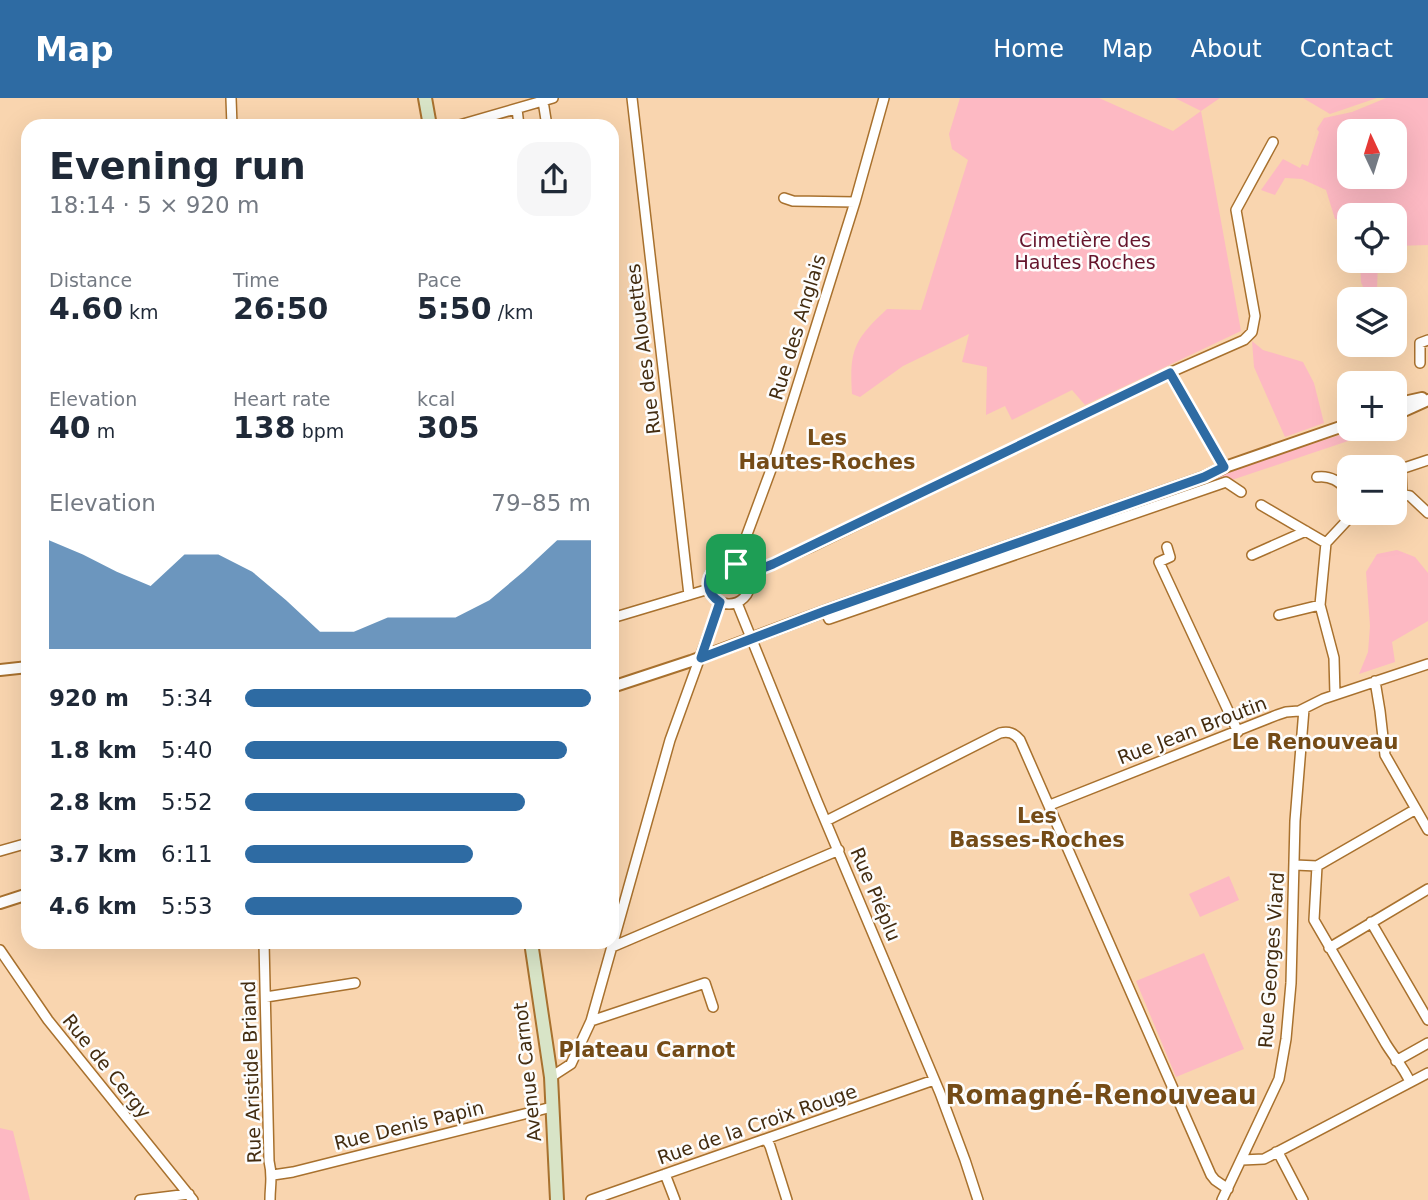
<!DOCTYPE html>
<meta charset="utf-8">
<style>
body{margin:0;font-family:"DejaVu Sans",sans-serif;background:#f6f6f7;color:#1f2937;height:100vh;display:flex;flex-direction:column;font-size:26px;white-space:nowrap}
*{box-sizing:border-box;margin:0}
p{font-size:23px;color:#747a83}
.icon{flex:none;width:38px;height:38px;fill:none;stroke:currentColor;stroke-width:2;stroke-linecap:round;stroke-linejoin:round}
.map{position:relative;flex:1;overflow:hidden}
.details{position:absolute;left:21px;top:21px;width:598px;height:830px;display:flex;flex-direction:column;background:#fff;border-radius:21px;box-shadow:0 7px 28px #0002}
.details>*{flex:none}
.needle{width:46px;rotate:356deg}
.controls{position:absolute;left:1337px;top:21px;display:grid;gap:14px}
.controls a{display:grid;place-items:center;width:70px;height:70px;border-radius:14px;background:#fff;box-shadow:0 7px 28px #0002;font-size:35px}
.pin{position:absolute;display:grid;place-items:center;width:60px;height:60px;color:#fff;margin:-30px;border-radius:14px;box-shadow:0 4px 10px #0006}
.round{display:grid;place-items:center;flex:none;width:74px;height:74px;border-radius:21px;background:#f6f6f7}
.overview{display:flex;align-items:center;justify-content:space-between;height:119px;padding:0 28px}
h1{font-size:38px;font-weight:600;line-height:52px}
.stats{display:grid;grid-template-columns:repeat(3,1fr);gap:10px;height:119px;padding:7px 28px}
.stats div{display:grid;align-content:center}
.stats b{font-size:30px;font-weight:600}
.stats small{font-size:19px;font-weight:400}
.stats p{font-size:19px}
.chart{height:196px;padding:14px 28px}
.chart p{display:flex;justify-content:space-between}
.chart svg{width:100%;height:126px;margin-top:7px;fill:#2e6ba3;opacity:.7}
ul{padding:0 28px;list-style:none;font-size:23px}
li{display:grid;grid-template-columns:112px 84px 1fr;align-items:center;height:52px}
li i{height:18px;border-radius:9px;background:#2e6ba3}
header{display:flex;align-items:center;gap:42px;box-sizing:border-box;height:98px;padding:0 35px;background:#2e6ba3;color:#fff}
header strong{font-size:33px}
nav{display:flex;gap:38px;margin-inline-start:auto;font-size:24px}
.map>svg:first-child{display:block}
.green{fill:#fdb9c3;fill-rule:evenodd}
.lines{fill:none;stroke-linecap:round;stroke-linejoin:round}
.minor-casing{stroke:#a8712e;stroke-width:12}
.tertiary-casing{stroke:#a8712e;stroke-width:14}
.secondary-casing{stroke:#a8712e;stroke-width:16}
.minor{stroke:#fff;stroke-width:9}
.tertiary{stroke:#fff;stroke-width:10}
.secondary{stroke:#d8e4c7;stroke-width:12}
.route-casing{stroke:#fff;stroke-width:14}
.route{stroke:#2e6ba3;stroke-width:9}
.labels{text-anchor:middle;dominant-baseline:central;stroke-width:5;stroke-linejoin:round;paint-order:stroke}
.park-label{font-size:19px;fill:#65152c;stroke:#fdfdfd}
.street-label{font-size:19px;fill:#432c10;stroke:#fdfdfd}
.neighbourhood-label{font-size:21px;font-weight:bold;fill:#744b17;stroke:#fdfdfd}
.district-label{font-size:26px;font-weight:bold;fill:#744b17;stroke:#fdfdfd}
</style>
<header>
<strong>Map</strong>
<nav><a>Home</a><a>Map</a><a>About</a><a>Contact</a></nav>
</header>
<div class="map">
<svg width="1428" height="1102" viewBox="0 0 1428 1102">
<rect width="100%" height="100%" fill="#f9d5af"/>
<!-- green -->
<path class="green" d="M 960,0 L 1099,0 L 1173,33 L 1201,13 L 1175,0 L 1220,0 L 1201,13 L 1241,233 L 1085,307 L 1072,292 L 1012,322 L 1005,308 L 986,317 L 987,269 L 962,264 L 969,236 L 903,268 L 860,299 L 852,296 C 849,251 855,241 887,211 L 921,212 L 968,62 L 952,51 L 949,36 Z
M 1303,0 L 1377,0 L 1330,16 Z
M 1386,0 L 1428,0 L 1428,147 L 1395,148 L 1395,117 L 1354,116 L 1349,117 L 1347,122 L 1335,121 L 1326,92 L 1302,81 L 1285,80 L 1275,97 L 1261,92 L 1283,61 L 1300,70 L 1302,66 L 1308,68 L 1319,34 L 1317,31 L 1324,20 L 1352,14 ZM 1349,33 L 1395,33 L 1395,79 L 1349,79 Z
M 1360,163 L 1378,163 L 1377,192 L 1368,194 L 1363,189 L 1361,184 Z
M 1252,243 L 1263,252 L 1303,264 L 1314,285 L 1324,325 L 1285,339 L 1254,269 Z
M 1343,336 L 1357,340 L 1047,444 L 1045,441 L 1046,439 L 1234,371 Z
M 1397,452 L 1415,459 L 1428,475 L 1428,523 L 1392,544 L 1395,564 L 1359,576 L 1368,554 L 1370,528 L 1366,474 L 1377,456 Z
M 1229,778 L 1239,802 L 1200,819 L 1189,796 Z
M 1204,855 L 1244,951 L 1176,979 L 1136,883 Z
M 0,1030 L 13,1033 L 30,1102 L 0,1102 Z"/>
<g class="lines">
<defs>
<path id="minor" d="M 231,0 L 232,28
M 632,0 L 689,497
M 543,3 L 547,28
M 517,11 L 519,28
M 456,28 L 553,0
M 784,100 L 793,103 L 855,104
M 1420,265 L 1420,245 L 1428,242
M 1169,275 L 1225,369
M 1317,379 C 1331,377 1339,384 1349,393
M 1395,395 L 1410,398 L 1428,415
M 1402,396 L 1401,371 L 1428,362
M 1261,407 L 1326,445
M 1167,449 L 1170,459 L 1159,464 L 1238,634
M 1252,457 L 1306,433
M708 485a21 21 0 1 1 42 0a21 21 0 1 1-42 0Z
M 736,466 L 772,369 L 855,104 L 884,0
M 748,476 L 773,466 L 811,449 L 1169,275 L 1244,242 L 1252,234 L 1255,218 L 1236,112 L 1273,44
M 737,505 L 817,703 L 940,995 L 965,1062 L 978,1102
M 825,513 L 829,521 L 1226,384 L 1241,394
M 1279,517 L 1320,507
M 612,520 L 709,491
M 1375,583 L 1380,613 L 1385,657 L 1428,732
M 1335,597 L 1334,560 L 1320,507 L 1326,445 L 1354,415
M 1050,707 L 1277,617 L 1286,614 L 1299,613 L 1323,601 L 1428,566
M 826,723 L 1000,635 C 1009,633 1014,635 1020,642 L 1211,1077 L 1215,1082 L 1228,1091
M 0,753 L 28,745
M 1295,767 L 1317,768 L 1416,711
M 1317,768 L 1314,822 L 1386,946 C 1394,959 1404,970 1410,984
M 1371,824 L 1428,922
M 264,844 L 269,1063 C 273,1079 270,1086 270,1102
M 612,849 L 839,752
M 1329,850 L 1428,791
M 0,852 L 48,922 L 193,1102
M 266,899 L 355,885
M 591,923 L 705,885 L 713,909
M 1396,963 L 1428,945
M 551,979 L 571,966 L 591,923 L 670,642 L 720,504
M 766,1041 L 770,1048 L 787,1102
M 1276,1054 L 1280,1058 L 1303,1102
M 1242,1062 L 1264,1061 L 1428,975
M 665,1076 L 675,1102
M 273,1077 L 293,1074 L 552,1009
M 140,1102 L 189,1096
M 591,1102 L 934,982
M 1222,1102 L 1279,981 L 1286,941 L 1291,885 L 1295,723 L 1304,611"/>
<path id="tertiary" d="M 1395,306 L 1422,300
M 1395,317 L 1428,302
M 0,572 L 28,569
M 612,589 L 691,563 L 825,513 L 1204,379 L 1225,369 L 1349,326
M 0,805 L 28,796"/>
<path id="secondary" d="M 425,0 L 430,28
M 531,844 L 551,979 L 557,1102"/>
</defs>
<!-- minor casing -->
<use href="#minor" class="minor-casing"/>
<!-- tertiary casing -->
<use href="#tertiary" class="tertiary-casing"/>
<!-- secondary casing -->
<use href="#secondary" class="secondary-casing"/>
<!-- minor -->
<use href="#minor" class="minor"/>
<!-- tertiary -->
<use href="#tertiary" class="tertiary"/>
<!-- secondary -->
<use href="#secondary" class="secondary"/>
</g>
<g class="lines">
<defs>
<path id="route" d="M 1170,275 L 1224,369 L 1204,379 L 825,513 L 701,560 L 720,504 C 690,486 725,445 748,476 L 773,466 Z"/>
</defs>
<!-- route casing -->
<use href="#route" class="route-casing"/>
<!-- route -->
<use href="#route" class="route"/>
</g>
<g class="labels">
<!-- park labels -->
<g class="park-label">
<text x="1085" y="142">Cimetière des<tspan x="1085" dy="22">Hautes Roches</tspan></text>
</g>
<!-- street labels -->
<g class="street-label">
<text transform="translate(797 229) rotate(-73)">Rue des Anglais</text>
<text transform="translate(643 251) rotate(-97)">Rue des Alouettes</text>
<text transform="translate(1192 632) rotate(-21)">Rue Jean Broutin</text>
<text transform="translate(876 796) rotate(67)">Rue Piéplu</text>
<text transform="translate(1271 862) rotate(-86)">Rue Georges Viard</text>
<text transform="translate(107 968) rotate(51)">Rue de Cergy</text>
<text transform="translate(251 974) rotate(-92)">Rue Aristide Briand</text>
<text transform="translate(527 974) rotate(-96)">Avenue Carnot</text>
<text transform="translate(757 1026) rotate(-19)">Rue de la Croix Rouge</text>
<text transform="translate(409 1027) rotate(-14)">Rue Denis Papin</text>
</g>
<!-- neighbourhood labels -->
<g class="neighbourhood-label">
<text x="827" y="340">Les<tspan x="827" dy="24">Hautes-Roches</tspan></text>
<text x="1315" y="644">Le Renouveau</text>
<text x="1037" y="718">Les<tspan x="1037" dy="24">Basses-Roches</tspan></text>
<text x="647" y="952">Plateau Carnot</text>
</g>
<!-- district labels -->
<g class="district-label">
<text x="1101" y="997">Romagné-Renouveau</text>
</g>
</g>
</svg>
<div class="controls">
<a><svg class="needle" viewBox="-14 -14 28 28"><path d="M0-13l5 13h-10z" fill="#e53935"/><path d="M0 13l5-13h-10z" fill="#747a83"/></svg></a>
<a><svg class="icon" aria-label="locate" viewBox="0 0 24 24"><circle cx="12" cy="12" r="6"/><path d="M12 2v4M12 18v4M2 12h4M18 12h4"/></svg></a>
<a><svg class="icon" aria-label="layers" viewBox="0 0 24 24"><path d="M12 4l9 5-9 5-9-5zM3 14l9 5 9-5"/></svg></a>
<a>+</a>
<a>−</a>
</div>
<div class="pin" style="left:736px;top:466px;background:#1e9e55"><svg class="icon" aria-label="arrive" viewBox="0 0 24 24"><path d="M6 21V4h12l-3 4 3 4H6"/></svg></div>
<section class="details">
<div class="overview"><div><h1>Evening run</h1><p>18:14 · 5 × 920 m</p></div><a class="round"><svg class="icon" aria-label="share" viewBox="0 0 24 24"><path d="M12 15V3M7 8l5-5 5 5M5 13v7h14v-7"/></svg></a></div>
<div class="stats">
<div><p>Distance</p><b>4.60<small> km</small></b></div>
<div><p>Time</p><b>26:50</b></div>
<div><p>Pace</p><b>5:50<small> /km</small></b></div>
</div>
<div class="stats">
<div><p>Elevation</p><b>40<small> m</small></b></div>
<div><p>Heart rate</p><b>138<small> bpm</small></b></div>
<div><p>kcal</p><b>305</b></div>
</div>
<div class="chart"><p><span>Elevation</span>79–85 m</p>
<svg viewBox="0 0 160 44" preserveAspectRatio="none"><path d="M0 44V6L10 11L20 17L30 22L40 11L50 11L60 17L70 27L80 38L90 38L100 33L110 33L120 33L130 27L140 17L150 6L160 6V44z"/></svg>
</div>
<ul>
<li><b>920 m</b>5:34<i style="width:100%"></i></li>
<li><b>1.8 km</b>5:40<i style="width:93%"></i></li>
<li><b>2.8 km</b>5:52<i style="width:81%"></i></li>
<li><b>3.7 km</b>6:11<i style="width:66%"></i></li>
<li><b>4.6 km</b>5:53<i style="width:80%"></i></li>
</ul>
</section>
</div>
